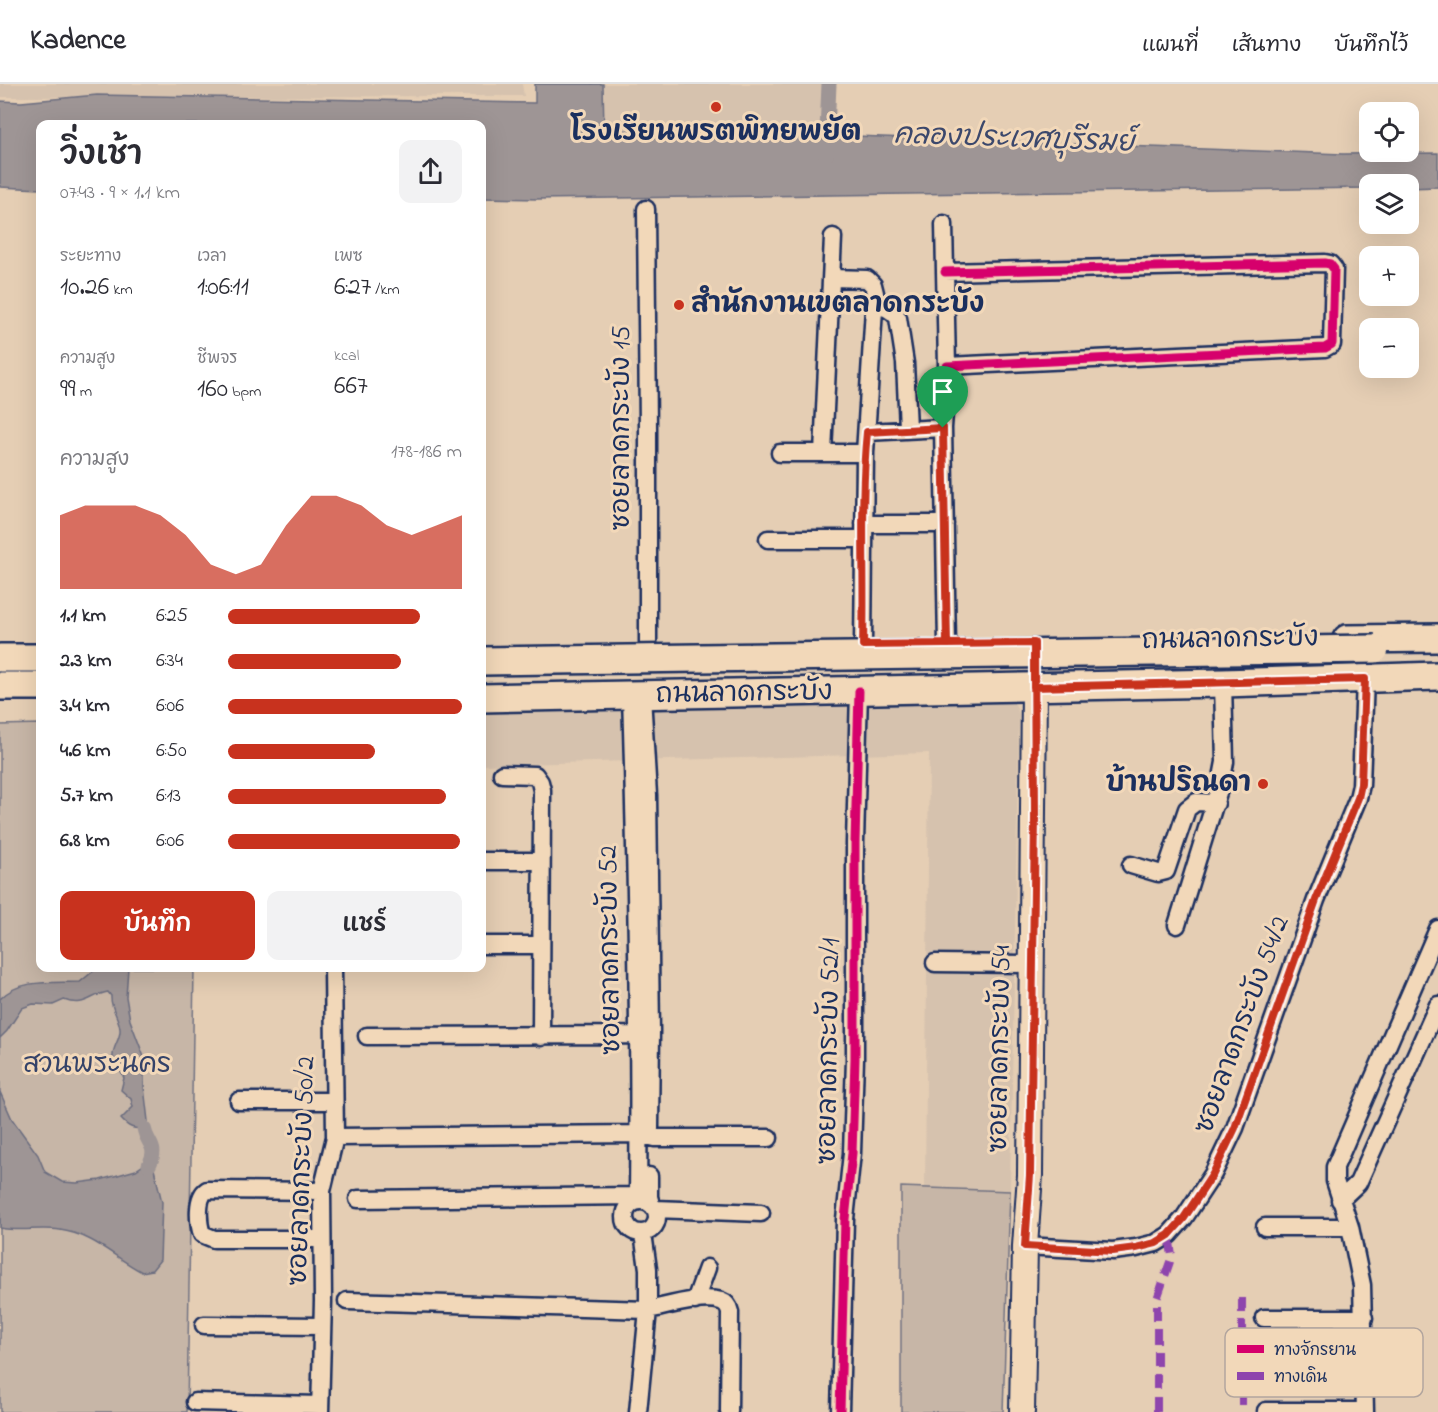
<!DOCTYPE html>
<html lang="th">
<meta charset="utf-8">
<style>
body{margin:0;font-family:"Indie Flower","Playpen Sans Thai",sans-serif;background:#f2f2f3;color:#2b2b33;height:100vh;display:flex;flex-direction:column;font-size:22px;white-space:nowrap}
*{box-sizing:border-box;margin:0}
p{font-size:20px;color:#7c7c81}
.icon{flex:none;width:33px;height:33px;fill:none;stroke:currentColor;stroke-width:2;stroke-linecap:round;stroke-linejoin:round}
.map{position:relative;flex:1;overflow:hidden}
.side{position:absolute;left:36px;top:36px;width:450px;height:852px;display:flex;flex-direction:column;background:#fff;border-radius:12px;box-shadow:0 6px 24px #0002}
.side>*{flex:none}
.tools{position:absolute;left:1359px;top:18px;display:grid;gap:12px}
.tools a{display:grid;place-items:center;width:60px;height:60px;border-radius:12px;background:#fff;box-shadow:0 6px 24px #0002;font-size:30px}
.pin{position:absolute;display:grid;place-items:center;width:51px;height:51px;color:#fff;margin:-62px -26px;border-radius:50% 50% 50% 0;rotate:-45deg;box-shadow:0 0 6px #0007}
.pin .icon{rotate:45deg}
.round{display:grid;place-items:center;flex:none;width:63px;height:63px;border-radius:12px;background:#f2f2f3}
.head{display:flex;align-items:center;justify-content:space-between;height:102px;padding:0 24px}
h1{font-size:33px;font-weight:600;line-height:45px}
.figures{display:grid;grid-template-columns:repeat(3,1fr);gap:9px;height:102px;padding:6px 24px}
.figures div{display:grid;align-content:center}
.figures b{font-size:26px;font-weight:600}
.figures small{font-size:16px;font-weight:400}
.figures p{font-size:16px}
.chart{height:168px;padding:12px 24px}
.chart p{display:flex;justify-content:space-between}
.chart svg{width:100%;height:108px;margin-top:6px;fill:#c8321e;opacity:.7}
.button{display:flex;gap:12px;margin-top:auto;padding:12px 24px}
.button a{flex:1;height:69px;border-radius:12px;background:#c8321e;color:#fff;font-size:24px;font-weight:600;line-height:69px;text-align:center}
.button a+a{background:#f2f2f3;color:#2b2b33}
ul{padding:0 24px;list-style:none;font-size:20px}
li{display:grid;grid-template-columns:96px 72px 1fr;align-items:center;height:45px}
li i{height:15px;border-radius:8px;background:#c8321e}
header{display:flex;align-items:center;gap:36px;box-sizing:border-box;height:84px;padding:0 30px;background:#fff;border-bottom:2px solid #e1e1e2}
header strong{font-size:28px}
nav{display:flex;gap:33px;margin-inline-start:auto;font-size:21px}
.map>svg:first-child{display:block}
.built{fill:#d6c2ae}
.green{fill:#c7b6a7;stroke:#717282;stroke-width:1.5}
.water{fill:#9e9595;stroke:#6a6c7f;stroke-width:1.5}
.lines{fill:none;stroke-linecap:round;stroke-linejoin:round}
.canal{stroke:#9e9595;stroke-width:15}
.street-casing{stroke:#1b2f5e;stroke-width:21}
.secondary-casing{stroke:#1b2f5e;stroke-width:28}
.primary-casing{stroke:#1b2f5e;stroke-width:32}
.street{stroke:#f2d8b9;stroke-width:16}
.secondary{stroke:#f2d8b9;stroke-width:24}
.primary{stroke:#f2d8b9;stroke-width:27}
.primary-bridge-casing{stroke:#1b2f5e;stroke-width:32;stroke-linecap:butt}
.primary-bridge{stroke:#f2d8b9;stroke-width:27}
.quiet{stroke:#8e44ad;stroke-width:8;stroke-dasharray:15 8;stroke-linecap:butt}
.cycleway-casing{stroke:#f2d8b9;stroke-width:13}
.cycleway{stroke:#d6006c;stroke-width:9}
.route-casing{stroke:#fff;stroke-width:12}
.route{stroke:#c8321e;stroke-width:8}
.poi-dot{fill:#c8321e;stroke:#f2d8b9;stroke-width:2}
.labels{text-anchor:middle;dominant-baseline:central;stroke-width:6;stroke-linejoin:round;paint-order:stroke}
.poi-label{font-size:27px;font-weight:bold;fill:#1b2f5e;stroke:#f2d8b9}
.street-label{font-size:27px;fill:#1b2f5e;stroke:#f2d8b9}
.park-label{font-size:27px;fill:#354369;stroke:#f2d8b9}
.water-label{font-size:28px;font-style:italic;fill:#3c486c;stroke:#f2d8b9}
.key{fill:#f2d8b9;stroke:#b2a59e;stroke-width:1.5}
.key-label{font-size:16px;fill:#1b2f5e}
</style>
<header>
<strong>Kadence</strong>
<nav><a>แผนที่</a><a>เส้นทาง</a><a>บันทึกไว้</a></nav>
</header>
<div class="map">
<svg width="1438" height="1328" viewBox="0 0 1438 1328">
<rect width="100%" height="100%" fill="#e5ceb4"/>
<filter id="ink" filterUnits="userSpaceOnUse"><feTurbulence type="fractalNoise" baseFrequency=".0167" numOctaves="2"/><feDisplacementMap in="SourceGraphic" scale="12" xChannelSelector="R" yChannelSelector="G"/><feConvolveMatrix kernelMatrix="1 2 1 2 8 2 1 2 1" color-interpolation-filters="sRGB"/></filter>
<g filter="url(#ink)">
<!-- built -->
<path class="built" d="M 0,0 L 522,0 L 524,12 L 0,13 Z
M 603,0 L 828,0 L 828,51 L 604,46 Z
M 1013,615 L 1019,630 L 1010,1107 L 925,1104 L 929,669 L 482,681 L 482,621 Z"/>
<!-- green -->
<path class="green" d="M 40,640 L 40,884 L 194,884 L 187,1328 L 0,1328 L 0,641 Z
M 901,1103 L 1010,1107 L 1003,1328 L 901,1328 Z"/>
<!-- water -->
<path class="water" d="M 535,0 L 603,0 L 604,46 L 828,51 L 1343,70 L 1438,69 L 1438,103 L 1409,104 L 1408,100 L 1370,100 L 1369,104 L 537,115 L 482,114 L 482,40 L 40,40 L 40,105 L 0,103 L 0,17 L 21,18 L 97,11 L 535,19 Z
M 97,884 L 128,884 L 126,913 L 130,936 L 144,973 L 144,1003 L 148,1037 L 144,1044 C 134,1046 128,1043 121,1035 L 133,1023 L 131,1015 L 121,1006 L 124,994 C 121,987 113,979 113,973 C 112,963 121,955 120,945 C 119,933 110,924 111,912 L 108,908 C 90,911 85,924 64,916 L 53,921 L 33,920 L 22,924 L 7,947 L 0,954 L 0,915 C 19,894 55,899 80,898 Z
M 0,1008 L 12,1035 L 38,1071 L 45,1088 L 62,1098 L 77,1099 L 100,1096 L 136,1086 L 142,1082 L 149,1081 L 154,1085 L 162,1118 L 160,1176 L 152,1186 L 142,1188 C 113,1173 95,1151 60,1146 C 40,1143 20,1148 0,1144 Z"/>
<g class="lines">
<!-- canal -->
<path class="canal" d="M 826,71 L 829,0
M 144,1044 C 147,1061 159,1062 149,1081"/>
<defs>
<path id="street" d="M 646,125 L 648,344 L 648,564
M 944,140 L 947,282 L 943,344 L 947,560
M 945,188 L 1325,179 L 1330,180 L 1334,185 L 1332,260 L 1325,264 L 947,282
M 832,194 L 867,195 L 873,201 L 875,209 L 865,369 L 863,561
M 874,220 C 883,223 892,225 898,234 L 905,279 L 908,344
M 867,348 L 943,344
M 780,369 L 865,369
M 823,369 L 833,153
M 864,440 L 945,440
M 768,455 L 864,455
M 631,611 C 636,778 640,945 638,1112 L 632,1119
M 642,612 L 648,711 L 651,947 L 650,1045
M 502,690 L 535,691 L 540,698 L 542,706 L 541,953
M 482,777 L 541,777
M 1131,781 L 1158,789 L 1166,787 L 1187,725 L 1196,718 L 1216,719
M 1177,841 L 1221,699 L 1225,678 L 1223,599
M 482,861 L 540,861
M 935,879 L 1032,880
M 367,952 L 645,951 L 648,949
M 239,1017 L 334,1017
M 335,1053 L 638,1050 L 655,1054 L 769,1054
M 649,1092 L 649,1113 L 651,1120
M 322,1107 L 207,1106 C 196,1113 198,1139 202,1150 L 214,1155 L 322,1155
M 358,1115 L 638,1112
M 1340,1116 L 1358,1099 L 1438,921
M625 1133a16 16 0 1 1 32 0a16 16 0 1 1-32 0Z
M 655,1125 L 761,1129
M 1265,1143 L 1350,1143
M 1025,1162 L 1113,1167 L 1136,1164 L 1156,1159 L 1169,1151 L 1184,1134 L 1213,1090 L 1235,1044 L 1316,816 L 1358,714 L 1361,701 L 1365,595
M 347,1217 L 648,1226 C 668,1222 702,1211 721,1217 C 727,1219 729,1223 730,1228 L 729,1328
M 695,1217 L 707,1184
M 1264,1234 L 1364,1234
M 204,1241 L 321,1242
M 195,1318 L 320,1321
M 1266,1327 L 1365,1327
M 320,1328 L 323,1217 L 322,1107 L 335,1053 L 333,884
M 638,1328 L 648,1226 L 648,1185 L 643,1149
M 840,1328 L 845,1135 L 852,1069 L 855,975 L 855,759 L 859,607
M 1365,1328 L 1362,1201 L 1350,1143 L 1335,1097 L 1335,1083 L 1438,845"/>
<path id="secondary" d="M 1022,1328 L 1025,1162 L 1030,1091 L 1034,603"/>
<path id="primary" d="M 1347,555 L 1438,554
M 0,574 L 40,574
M 0,602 L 40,602
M 482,614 L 1223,599 L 1438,592"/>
</defs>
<!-- street casing -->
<use href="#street" class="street-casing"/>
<!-- secondary casing -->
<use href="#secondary" class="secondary-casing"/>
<!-- primary casing -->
<use href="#primary" class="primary-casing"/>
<!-- street -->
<use href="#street" class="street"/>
<!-- secondary -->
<use href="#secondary" class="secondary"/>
<!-- primary -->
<use href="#primary" class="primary"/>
<defs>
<path id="primary-bridge" d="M 482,577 L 1375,565"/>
</defs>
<!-- primary-bridge casing -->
<use href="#primary-bridge" class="primary-bridge-casing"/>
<!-- primary-bridge -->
<use href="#primary-bridge" class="primary-bridge"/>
<!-- quiet -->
<path class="quiet" d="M 1242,1214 L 1242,1328
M 1157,1328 L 1157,1215 L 1172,1172 L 1169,1151"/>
<defs>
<path id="cycleway" d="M 945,188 L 1325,179 L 1330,180 L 1334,185 L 1332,260 L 1325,264 L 947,282
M 1025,1162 L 1113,1167 L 1136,1164 L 1156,1159 L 1169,1151 L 1184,1134 L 1213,1090 L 1235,1044 L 1316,816 L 1358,714 L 1361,701 L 1365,595
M 840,1328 L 845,1135 L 852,1069 L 855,975 L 855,759 L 859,607"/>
</defs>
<!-- cycleway casing -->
<use href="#cycleway" class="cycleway-casing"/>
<!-- cycleway -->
<use href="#cycleway" class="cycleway"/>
</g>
</g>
<g class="lines" filter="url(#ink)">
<defs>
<path id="route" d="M 943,344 L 867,348 C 860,418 865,490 863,561 L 1034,559 L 1035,734 L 1030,1091 L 1025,1162 L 1113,1167 L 1136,1164 L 1156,1159 L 1169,1151 L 1184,1134 L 1213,1090 L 1235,1044 L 1316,816 L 1358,714 L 1361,700 L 1365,595 L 1034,603 L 1034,559 L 947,560 L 943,344"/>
</defs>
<!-- route casing -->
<use href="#route" class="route-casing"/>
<!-- route -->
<use href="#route" class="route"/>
</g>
<!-- markers -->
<g class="poi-dot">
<circle cx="716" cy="23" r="6"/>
<circle cx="679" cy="221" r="6"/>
<circle cx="1263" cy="700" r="6"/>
</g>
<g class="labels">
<!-- poi labels -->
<g class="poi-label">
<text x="716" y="49">โรงเรียนพรตพิทยพยัต</text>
<text x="691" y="221" text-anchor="start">สำนักงานเขตลาดกระบัง</text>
<text x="1251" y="700" text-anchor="end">บ้านปริณดา</text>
</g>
<!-- street labels -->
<g class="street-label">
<text transform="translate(622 344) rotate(-90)">ซอยลาดกระบัง 15</text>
<text transform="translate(1230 556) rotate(-1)">ถนนลาดกระบัง</text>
<text transform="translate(744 610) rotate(-1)">ถนนลาดกระบัง</text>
<text transform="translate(611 866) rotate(-91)">ซอยลาดกระบัง 52</text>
<text transform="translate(1243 941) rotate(-70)">ซอยลาดกระบัง 54/2</text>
<text transform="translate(1001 965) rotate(-89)">ซอยลาดกระบัง 54</text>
<text transform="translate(830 967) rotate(-89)">ซอยลาดกระบัง 52/1</text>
<text transform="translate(303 1087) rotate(-88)">ซอยลาดกระบัง 50/2</text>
</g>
<!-- park labels -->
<g class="park-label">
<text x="97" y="981">สวนพระนคร</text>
</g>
<!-- water labels -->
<g class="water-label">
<text transform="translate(1014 56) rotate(2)">คลองประเวศบุรีรมย์</text>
</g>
</g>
<!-- legend -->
<rect x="1225" y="1244" width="198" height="69" rx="9" class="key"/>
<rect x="1237" y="1261" width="27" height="8" fill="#d6006c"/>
<rect x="1237" y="1288" width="27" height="8" fill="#8e44ad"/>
<g class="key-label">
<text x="1274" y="1271">ทางจักรยาน</text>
<text x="1274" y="1298">ทางเดิน</text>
</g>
</svg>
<div class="tools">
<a><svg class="icon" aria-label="locate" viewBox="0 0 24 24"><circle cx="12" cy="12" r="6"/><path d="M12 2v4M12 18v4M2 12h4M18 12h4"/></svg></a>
<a><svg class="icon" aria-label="layers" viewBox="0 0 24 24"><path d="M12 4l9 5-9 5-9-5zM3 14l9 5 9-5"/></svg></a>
<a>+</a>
<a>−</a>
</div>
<div class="pin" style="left:943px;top:344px;background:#1e9e55"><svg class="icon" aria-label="arrive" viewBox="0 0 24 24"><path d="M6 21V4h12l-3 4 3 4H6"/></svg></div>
<section class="side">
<div class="head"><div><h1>วิ่งเช้า</h1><p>07:43 · 9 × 1.1 km</p></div><a class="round"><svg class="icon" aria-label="share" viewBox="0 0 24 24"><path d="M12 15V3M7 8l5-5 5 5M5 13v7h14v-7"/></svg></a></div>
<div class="figures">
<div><p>ระยะทาง</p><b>10.26<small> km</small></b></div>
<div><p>เวลา</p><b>1:06:11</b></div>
<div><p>เพซ</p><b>6:27<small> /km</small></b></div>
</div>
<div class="figures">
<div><p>ความสูง</p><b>99<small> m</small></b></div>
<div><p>ชีพจร</p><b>160<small> bpm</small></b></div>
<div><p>kcal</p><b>667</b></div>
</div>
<div class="chart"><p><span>ความสูง</span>178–186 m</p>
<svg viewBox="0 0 160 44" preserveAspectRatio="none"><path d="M0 44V14L10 10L20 10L30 10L40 14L50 22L60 34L70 38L80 34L90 18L100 6L110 6L120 10L130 18L140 22L150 18L160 14V44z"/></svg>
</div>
<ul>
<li><b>1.1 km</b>6:25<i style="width:82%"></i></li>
<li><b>2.3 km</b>6:34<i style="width:74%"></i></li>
<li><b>3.4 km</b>6:06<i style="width:100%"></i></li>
<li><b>4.6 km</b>6:50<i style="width:63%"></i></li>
<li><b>5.7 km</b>6:13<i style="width:93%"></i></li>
<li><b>6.8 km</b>6:06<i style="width:99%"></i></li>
</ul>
<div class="button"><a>บันทึก</a><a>แชร์</a></div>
</section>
</div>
